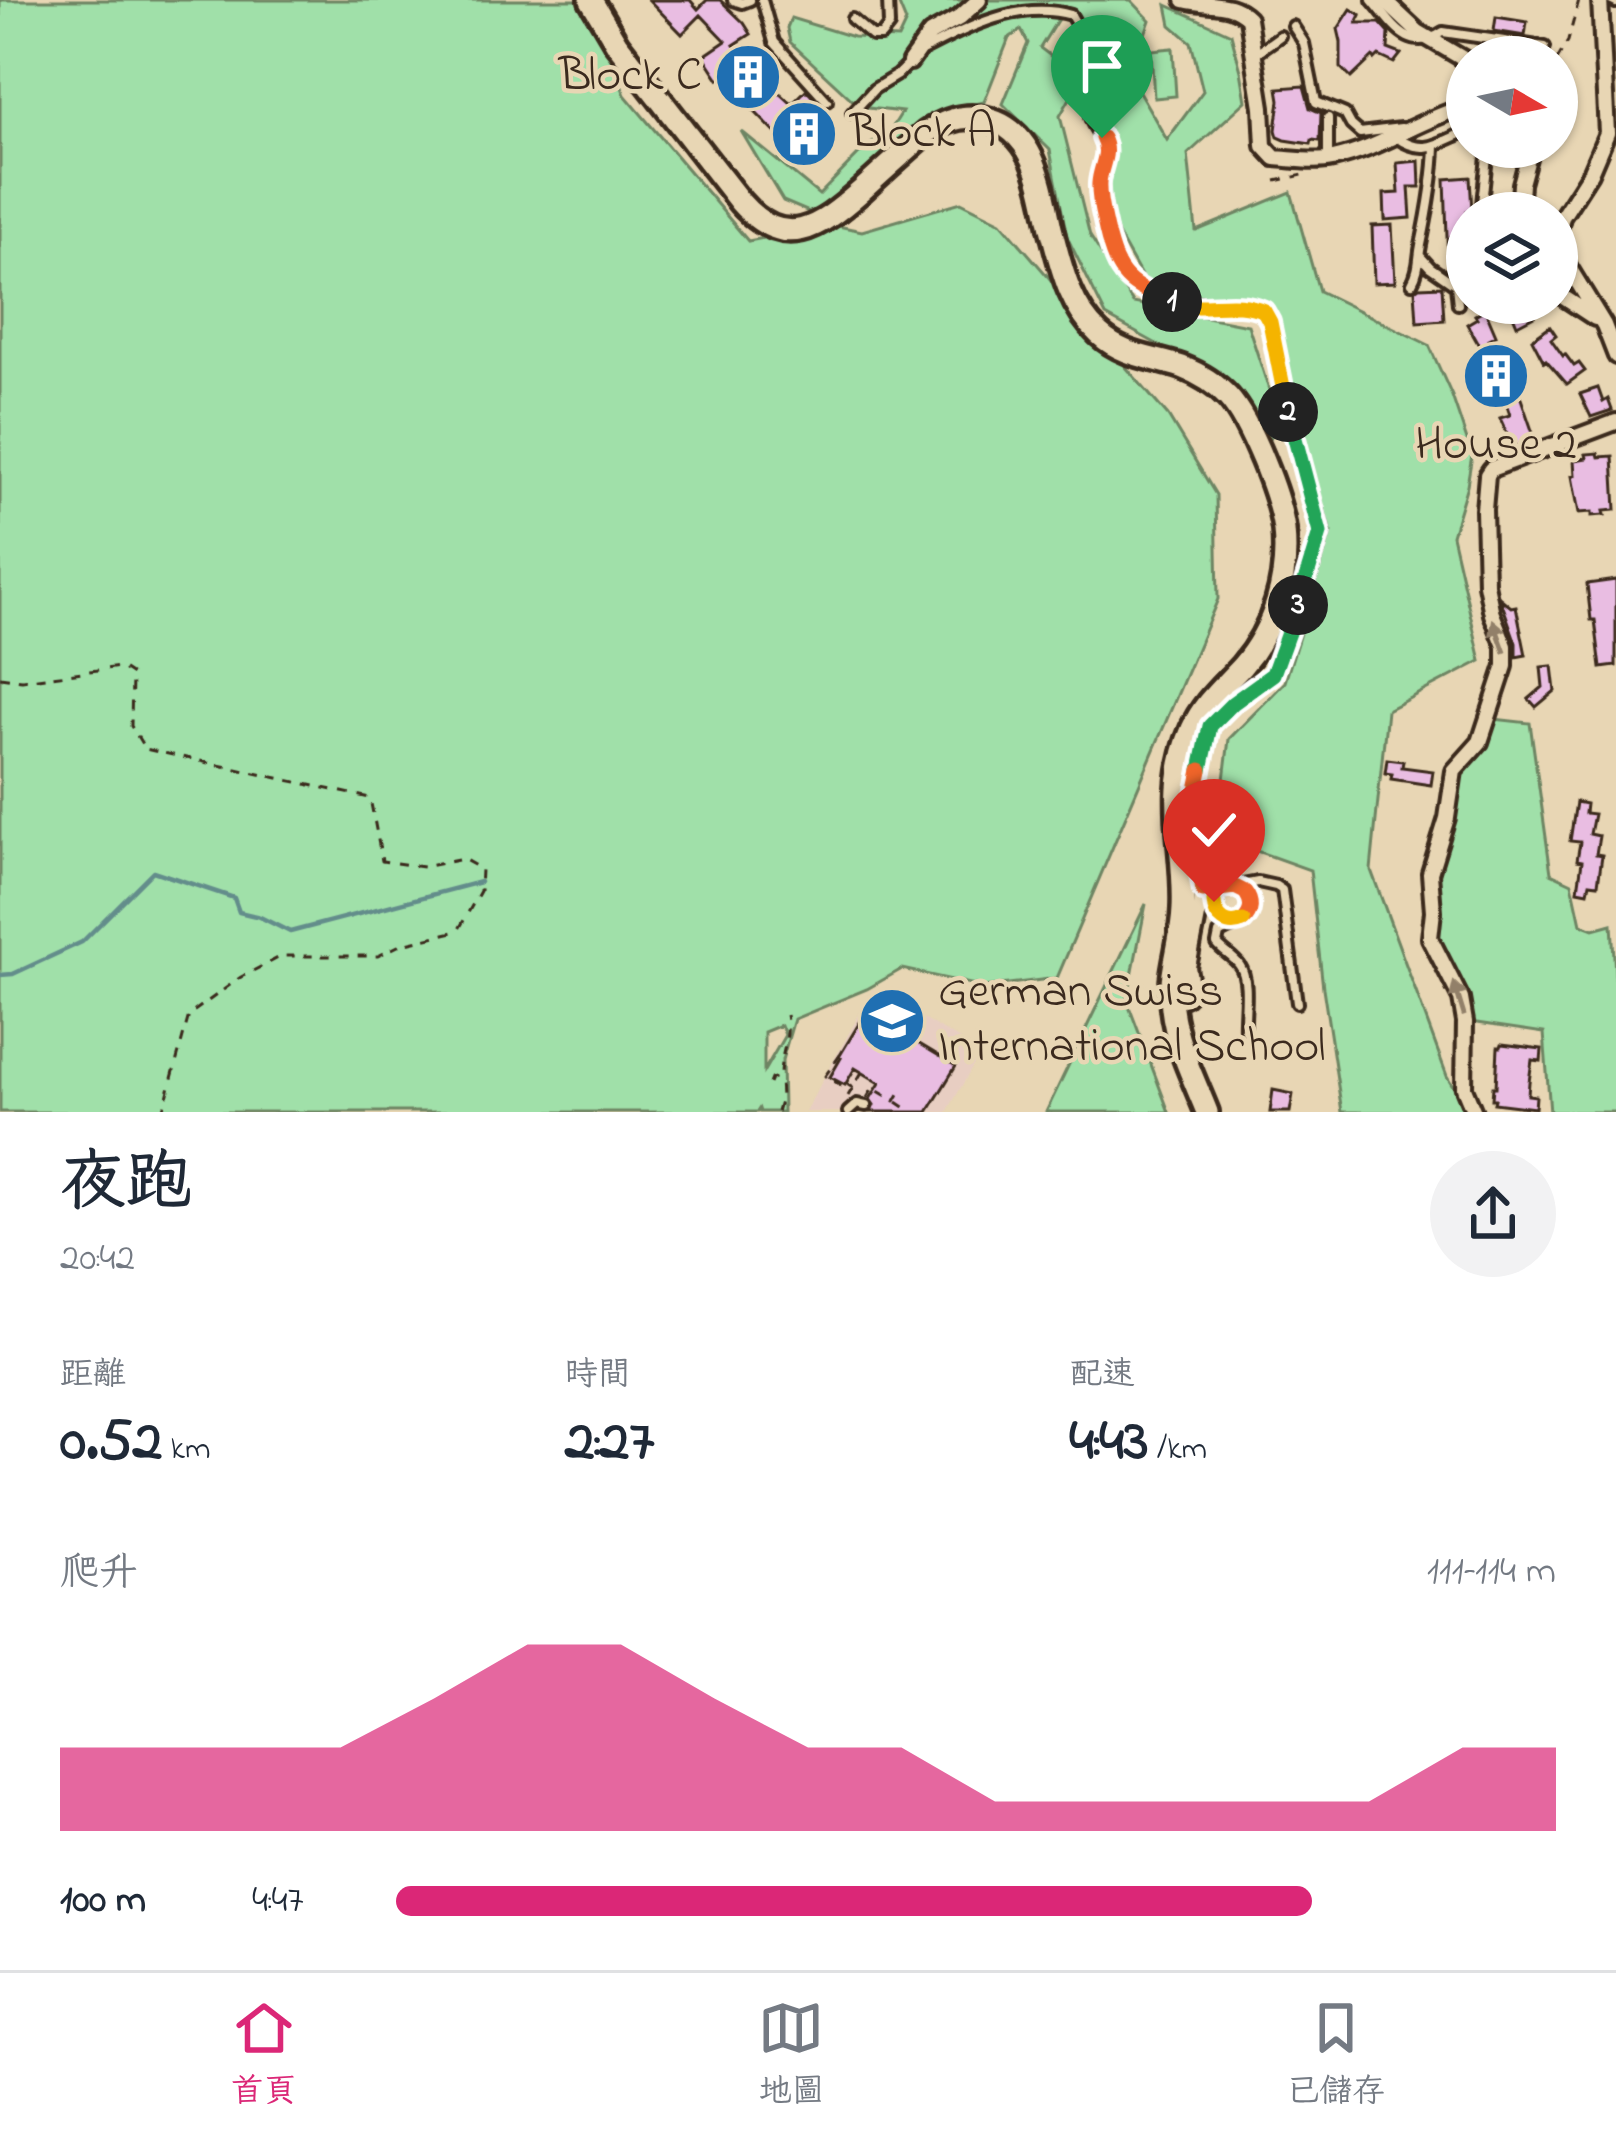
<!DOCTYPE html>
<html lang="zh-TW">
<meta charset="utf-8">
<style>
body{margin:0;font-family:"Indie Flower","LXGW WenKai TC",sans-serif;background:#f2f2f3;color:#1f2937;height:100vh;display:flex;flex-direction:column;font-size:45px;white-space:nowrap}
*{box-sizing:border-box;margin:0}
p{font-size:39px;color:#747a83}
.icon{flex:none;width:66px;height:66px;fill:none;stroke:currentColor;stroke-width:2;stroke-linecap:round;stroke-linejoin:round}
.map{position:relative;height:1112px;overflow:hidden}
.drawer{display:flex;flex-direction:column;background:#fff;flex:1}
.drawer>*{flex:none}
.needle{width:78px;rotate:99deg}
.tools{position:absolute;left:1446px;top:36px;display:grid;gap:24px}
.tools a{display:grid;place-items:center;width:132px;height:132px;border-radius:50%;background:#fff;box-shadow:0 3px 9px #0004;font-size:60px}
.pin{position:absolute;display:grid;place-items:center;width:102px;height:102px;color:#fff;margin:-123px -51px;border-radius:50% 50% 50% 0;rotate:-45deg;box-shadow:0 0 12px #0007}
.pin .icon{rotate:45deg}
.km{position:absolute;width:60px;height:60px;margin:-30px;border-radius:50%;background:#222;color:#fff;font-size:33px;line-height:60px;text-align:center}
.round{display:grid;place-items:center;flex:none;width:126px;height:126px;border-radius:63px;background:#f2f2f3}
.summary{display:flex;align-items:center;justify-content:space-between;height:204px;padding:0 60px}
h1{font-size:66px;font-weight:700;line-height:90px}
.figures{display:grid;grid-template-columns:repeat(3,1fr);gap:18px;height:204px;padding:12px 60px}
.figures div{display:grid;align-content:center}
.figures b{font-size:60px;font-weight:700}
.figures small{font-size:33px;font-weight:400}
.figures p{font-size:33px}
.chart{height:336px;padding:24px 60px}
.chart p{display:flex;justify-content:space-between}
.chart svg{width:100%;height:216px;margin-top:12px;fill:#db2777;opacity:.7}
ul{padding:0 60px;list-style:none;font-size:39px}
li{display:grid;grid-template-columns:192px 144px 1fr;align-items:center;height:90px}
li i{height:30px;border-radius:15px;background:#db2777}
.tab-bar{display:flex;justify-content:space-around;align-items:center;height:168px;border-top:3px solid #e0e1e3;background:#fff;font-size:33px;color:#747a83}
.tab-bar a{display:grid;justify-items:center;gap:6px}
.tab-bar .selected{color:#db2777}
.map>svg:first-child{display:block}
.built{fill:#e8cec2}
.green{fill:#a0e0a9;stroke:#6e8564;stroke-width:3;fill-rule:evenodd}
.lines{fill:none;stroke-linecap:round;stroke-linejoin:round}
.stream{stroke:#638d8b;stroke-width:4.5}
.building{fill:#e9bde2;stroke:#3b2a1e;stroke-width:3}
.service-casing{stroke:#3b2a1e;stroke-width:16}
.minor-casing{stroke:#3b2a1e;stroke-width:22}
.secondary-casing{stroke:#3b2a1e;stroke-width:30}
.path{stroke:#3b2a1e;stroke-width:3;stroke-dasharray:9 9;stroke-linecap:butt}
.service{stroke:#e8d6b4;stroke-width:8}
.minor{stroke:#e8d6b4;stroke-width:14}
.secondary{stroke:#e8d6b4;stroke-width:21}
.service-bridge-casing{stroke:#3b2a1e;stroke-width:16;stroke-linecap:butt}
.service-bridge{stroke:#e8d6b4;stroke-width:8}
.oneway{fill:#928069}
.split-1-casing{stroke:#fff;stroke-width:24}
.split-2-casing{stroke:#fff;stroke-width:24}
.split-3-casing{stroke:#fff;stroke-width:24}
.split-4-casing{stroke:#fff;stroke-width:24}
.split-5-casing{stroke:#fff;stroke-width:24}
.split-6-casing{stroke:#fff;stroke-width:24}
.split-1{stroke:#f0652b;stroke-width:15}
.split-2{stroke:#f5b400;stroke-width:15}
.split-3{stroke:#22a559;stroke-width:15}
.split-4{stroke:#22a559;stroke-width:15}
.split-5{stroke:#f0652b;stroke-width:15}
.split-6{stroke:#f5b400;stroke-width:15}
.labels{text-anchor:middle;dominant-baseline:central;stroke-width:9;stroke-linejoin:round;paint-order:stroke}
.poi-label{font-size:48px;fill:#3b2a1e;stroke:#e8d6b4;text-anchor:start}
</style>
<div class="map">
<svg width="1616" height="1112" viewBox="0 0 1616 1112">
<rect width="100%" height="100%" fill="#e8d6b4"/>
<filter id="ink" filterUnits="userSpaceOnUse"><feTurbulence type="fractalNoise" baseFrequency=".00833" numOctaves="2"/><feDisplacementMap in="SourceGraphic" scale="24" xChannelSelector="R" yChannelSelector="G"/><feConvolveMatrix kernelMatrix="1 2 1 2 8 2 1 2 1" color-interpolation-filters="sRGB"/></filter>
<g filter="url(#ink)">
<!-- built -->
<path class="built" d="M 873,990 L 981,1052 L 947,1112 L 805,1112 Z"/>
<!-- green -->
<path class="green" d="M 0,0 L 589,0 L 625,95 L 748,241 L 833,225 L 862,231 L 961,202 L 1001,222 L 1168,416 L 1216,495 L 1218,599 L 1057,978 L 984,987 L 902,969 L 867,989 L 794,1019 L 782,1060 L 783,1112 L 760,1112 L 759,1109 L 757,1112 L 0,1112 ZM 781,1025 L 785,1035 L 764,1071 L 764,1032 Z
M 897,0 L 1131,0 L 1150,20 L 1130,76 L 1167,140 L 1203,91 L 1191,42 L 1171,25 L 1167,5 L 1231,34 L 1241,71 L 1246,101 L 1188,154 L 1196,231 L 1291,192 L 1319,291 L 1429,345 L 1452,396 L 1472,455 L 1467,485 L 1452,535 L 1481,661 L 1387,710 L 1371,870 L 1447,1076 L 1469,1112 L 1342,1112 L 1323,988 L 1310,870 L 1217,837 L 1229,739 L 1285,682 L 1331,532 L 1261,311 L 1144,281 L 1111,222 L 1103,118 L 1104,66 L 1061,14 L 1040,48 L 1081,79 L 1060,116 L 1090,236 L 1133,303 L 1248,325 L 1281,427 L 1266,442 L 1241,397 L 1209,366 L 1164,348 L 1106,316 L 1067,237 L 1050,150 L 1003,104 L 1028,43 L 1021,30 L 1009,38 L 984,102 L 942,112 L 816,215 L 783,201 L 741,131 L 819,195 L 862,151 L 892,128 L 902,112 L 860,107 L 790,42 L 787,28 L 791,18 L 853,37 L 898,39 L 906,22 Z
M 1173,48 L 1176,96 L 1154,98 L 1151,50 Z
M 1494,719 L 1530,723 L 1551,873 L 1572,883 L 1581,924 L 1594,929 L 1612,924 L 1616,991 L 1616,1112 L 1550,1112 L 1544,1033 L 1470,1022 L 1435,938 L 1435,882 L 1459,772 Z
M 1146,904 L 1127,1001 L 1169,1112 L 1046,1112 Z"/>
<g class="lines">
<!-- stream -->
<path class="stream" d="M 0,975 L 13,974 L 82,942 L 153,871 L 234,898 L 239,912 L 260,917 L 290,932 L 480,882"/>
</g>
<!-- building -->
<path class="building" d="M 649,0 L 690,0 L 698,9 L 707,0 L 720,0 L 744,23 L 751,34 L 734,45 L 747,64 L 766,49 L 774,59 L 759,70 L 768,83 L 768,92 L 781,94 L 792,104 L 806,90 L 826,111 L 813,124 L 824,137 L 821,141 L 827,147 L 808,166 L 748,105 L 746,107 L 723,76 L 719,79 L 704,56 L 726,41 L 701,15 L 682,34 Z
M 1351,9 L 1361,15 L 1357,23 L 1380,23 L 1389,33 L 1388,49 L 1401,54 L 1394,63 L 1379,56 L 1375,60 L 1373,57 L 1351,78 L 1341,68 L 1341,42 L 1338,29 Z
M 1496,17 L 1527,22 L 1525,36 L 1494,31 Z
M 1304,86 L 1310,108 L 1321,113 L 1320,141 L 1312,140 L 1311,144 L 1285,140 L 1278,137 L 1276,130 L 1280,100 L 1278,88 Z
M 1419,161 L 1420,187 L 1409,187 L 1411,218 L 1385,220 L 1384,194 L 1399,193 L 1397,163 Z
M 1470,177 L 1472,211 L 1467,211 L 1467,262 L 1448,264 L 1445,179 Z
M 1392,225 L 1395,282 L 1374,283 L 1372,226 Z
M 1442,286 L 1444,320 L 1417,322 L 1415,290 L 1419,287 Z
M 1508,303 L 1527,303 L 1534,316 L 1517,325 Z
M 1485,309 L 1496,335 L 1488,339 L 1499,357 L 1506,355 L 1535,439 L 1513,447 L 1500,418 L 1510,415 L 1503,394 L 1496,396 L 1483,368 L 1490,365 L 1467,324 L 1477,318 L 1475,315 Z
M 1550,326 L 1556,335 L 1551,339 L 1563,356 L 1565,354 L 1574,366 L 1579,363 L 1585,371 L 1567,384 L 1546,360 L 1544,362 L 1532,339 Z
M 1598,388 L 1603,402 L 1608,399 L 1612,410 L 1591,417 L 1580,394 Z
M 1598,453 L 1599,457 L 1613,456 L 1616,510 L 1604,511 L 1605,515 L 1592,516 L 1592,512 L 1579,513 L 1572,476 L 1575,475 L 1574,460 L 1587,458 L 1586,454 Z
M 1616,580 L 1616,666 L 1601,668 L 1595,620 L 1591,620 L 1587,584 Z
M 1500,598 L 1511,607 L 1516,606 L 1526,655 L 1516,657 L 1516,643 Z
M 1552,666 L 1555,691 L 1536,707 L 1529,699 L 1543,687 L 1541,667 Z
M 1387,759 L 1403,761 L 1402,767 L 1433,771 L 1431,785 L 1391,779 L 1392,774 L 1385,773 Z
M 1576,802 L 1586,804 L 1585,813 L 1594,814 L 1590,834 L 1599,836 L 1596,854 L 1602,855 L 1598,884 L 1590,883 L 1588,892 L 1578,890 L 1582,861 L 1577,860 L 1580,842 L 1570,841 Z
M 866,1012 L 956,1066 L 928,1112 L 871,1112 L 874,1105 L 870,1099 L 880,1083 L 855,1068 L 845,1085 L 830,1077 L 841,1058 L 839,1057 Z
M 1502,1044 L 1542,1049 L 1541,1061 L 1532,1060 L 1529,1082 L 1528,1095 L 1536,1096 L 1535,1108 L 1494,1103 L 1495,1099 L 1492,1099 L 1493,1087 L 1496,1087 L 1498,1047 L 1501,1047 Z
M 1273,1090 L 1293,1094 L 1290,1112 L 1270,1112 Z"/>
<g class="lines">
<defs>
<path id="service" d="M 733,0 L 742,3 L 750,0
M 762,0 L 774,42 L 827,101
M 1372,0 C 1393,24 1408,55 1443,32 L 1545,47
M 1610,0 L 1616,3
M 852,19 L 872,36 L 881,36 L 889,26 L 888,0
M 1293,26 L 1304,43 L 1316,102 L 1345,114 L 1351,125 L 1360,133 L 1401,128
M 924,50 C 967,27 1021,0 1071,15 L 1093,53 L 1114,70 L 1119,81 L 1116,91 C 1079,111 1086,113 1106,146 L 1099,184 L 1100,200 L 1114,259 L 1128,281 L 1144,292 L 1187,308 L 1213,304 L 1256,307 L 1264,311 L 1270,322 L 1298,457 L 1320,533 L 1273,675 L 1233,703 L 1211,726 L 1191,820 L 1203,891 C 1212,890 1225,886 1234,887 C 1249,889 1257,907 1246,919 C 1239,926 1227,928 1219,934 L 1217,944 C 1223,952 1234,957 1240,966 C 1250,981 1244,1012 1245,1030
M 1256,53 L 1280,36
M 852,113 L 874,89 L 897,75 L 913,59
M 1328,118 L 1328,159
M 1396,137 C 1424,157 1438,143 1467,131
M 1481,213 L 1488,147
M 1420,256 L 1430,267 L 1456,285 L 1458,304
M 1412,283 C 1420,269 1418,259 1421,245 C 1428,212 1434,180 1435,146
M 1258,882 L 1276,886 L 1282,890 L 1297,1003
M 848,1112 L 857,1104 L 866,1106"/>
<path id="minor" d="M 1184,0 C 1210,7 1230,0 1248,18 L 1262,107 L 1264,146 L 1275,158 C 1293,159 1315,163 1333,159 C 1380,149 1420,119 1467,106
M 1384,0 L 1418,32 L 1467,61
M 1600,0 L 1607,133 L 1590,173 L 1562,217 L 1557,238 L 1563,258 L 1604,325 L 1616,356
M 910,62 L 930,34 L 959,18 L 979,0
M 1519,213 L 1521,184 L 1531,147
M 1557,293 L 1595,318
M 1172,1001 L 1185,998 L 1192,991 L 1188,967 L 1203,891
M 1474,1112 L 1464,1088 L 1465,1022 L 1461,999 L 1430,938 L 1433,911 L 1430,873 L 1447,818 L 1454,771 L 1480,742 L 1505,666 L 1505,646 L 1492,614 L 1486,584 L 1484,510 L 1487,475 L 1491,469 L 1616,422"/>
<path id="secondary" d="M 591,0 L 617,44 L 740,202 C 785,253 819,228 861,191 C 883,171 904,152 926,133 C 965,106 1010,113 1032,158 C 1042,179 1046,205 1051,228 C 1061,266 1069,306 1099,334 C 1124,357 1153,357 1182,367 C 1200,374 1215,383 1228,397 C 1250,421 1280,497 1284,530 C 1289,579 1274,629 1242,666 C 1223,687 1204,702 1192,729 C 1164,792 1186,846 1183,909 C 1182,943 1168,974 1172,1008 C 1176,1044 1194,1079 1207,1112"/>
</defs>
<!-- service casing -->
<use href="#service" class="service-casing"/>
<!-- minor casing -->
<use href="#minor" class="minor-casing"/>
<!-- secondary casing -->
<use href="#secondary" class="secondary-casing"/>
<!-- path -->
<path class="path" d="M 1557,60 L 1568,41 L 1579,0
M 1276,181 L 1303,175
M 0,677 L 22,680 L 120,667 L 132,675 L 131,726 L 145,749 L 370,798 L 382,861 L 423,867 L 463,859 L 481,869 L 480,891 L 458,931 L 402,944 L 378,956 L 282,956 L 241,977 L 189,1015 L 163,1112
M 840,1055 L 825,1076 L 846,1089 L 848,1085 L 853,1088
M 769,1084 L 771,1079 L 780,1076 C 780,1052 791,1040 786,1015
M 848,1096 L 862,1072
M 867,1098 L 873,1088 L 895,1101 L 899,1094
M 897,1102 L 912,1112
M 777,1112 L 781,1098 L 780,1079"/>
<!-- service -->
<use href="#service" class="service"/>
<!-- minor -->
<use href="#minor" class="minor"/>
<!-- secondary -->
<use href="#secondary" class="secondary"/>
<defs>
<path id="service-bridge" d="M 1232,924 L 1221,921 L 1215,912 L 1218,895 L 1226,888 L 1258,882"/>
</defs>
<!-- service-bridge casing -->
<use href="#service-bridge" class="service-bridge-casing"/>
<!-- service-bridge -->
<use href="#service-bridge" class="service-bridge"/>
</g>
<!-- one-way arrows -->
<defs><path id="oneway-solid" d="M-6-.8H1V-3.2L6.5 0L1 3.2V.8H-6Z" transform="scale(3)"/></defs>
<g class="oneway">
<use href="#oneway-solid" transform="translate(1499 636) rotate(-110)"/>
<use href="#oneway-solid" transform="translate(1459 999) rotate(-107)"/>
</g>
</g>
<g class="lines" filter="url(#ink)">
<defs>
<path id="split-1" d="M 1102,138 C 1111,154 1100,166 1099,183 C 1098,199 1103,215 1106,230 C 1117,277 1128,286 1172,302"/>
<path id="split-2" d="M 1172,302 C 1202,313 1233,297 1264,311 L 1270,322 L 1288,412"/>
<path id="split-3" d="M 1288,412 L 1320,533 L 1298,605"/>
<path id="split-4" d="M 1201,770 L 1210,726 L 1233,703 L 1273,674 L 1298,605"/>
<path id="split-5" d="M 1201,770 L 1191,820 L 1203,891 L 1235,887 L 1245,892 C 1253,902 1252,913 1243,921"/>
<path id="split-6" d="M 1214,902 C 1215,919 1228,928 1243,921"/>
</defs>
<!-- split-1 casing -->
<use href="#split-1" class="split-1-casing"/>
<!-- split-2 casing -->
<use href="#split-2" class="split-2-casing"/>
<!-- split-3 casing -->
<use href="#split-3" class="split-3-casing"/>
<!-- split-4 casing -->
<use href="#split-4" class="split-4-casing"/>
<!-- split-5 casing -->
<use href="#split-5" class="split-5-casing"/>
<!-- split-6 casing -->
<use href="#split-6" class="split-6-casing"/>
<!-- split-1 -->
<use href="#split-1" class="split-1"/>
<!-- split-2 -->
<use href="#split-2" class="split-2"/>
<!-- split-3 -->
<use href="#split-3" class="split-3"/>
<!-- split-4 -->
<use href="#split-4" class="split-4"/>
<!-- split-5 -->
<use href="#split-5" class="split-5"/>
<!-- split-6 -->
<use href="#split-6" class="split-6"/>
</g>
<!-- icons -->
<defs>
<symbol id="building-disc" viewBox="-11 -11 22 22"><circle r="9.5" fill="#1f6fb2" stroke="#e8d6b4"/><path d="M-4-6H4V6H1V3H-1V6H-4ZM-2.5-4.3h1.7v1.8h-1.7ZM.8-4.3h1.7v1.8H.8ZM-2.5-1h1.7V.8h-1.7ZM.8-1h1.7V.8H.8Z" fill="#fff"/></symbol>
<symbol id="school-disc" viewBox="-11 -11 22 22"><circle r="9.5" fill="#1f6fb2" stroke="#e8d6b4"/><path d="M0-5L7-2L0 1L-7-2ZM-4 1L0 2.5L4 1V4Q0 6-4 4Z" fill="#fff"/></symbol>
</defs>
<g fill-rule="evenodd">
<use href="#building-disc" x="710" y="39" width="76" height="76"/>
<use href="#building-disc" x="766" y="96" width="76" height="76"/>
<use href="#building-disc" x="1458" y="338" width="76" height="76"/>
<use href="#school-disc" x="854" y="983" width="76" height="76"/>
</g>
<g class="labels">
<!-- poi labels -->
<g class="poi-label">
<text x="702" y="77" text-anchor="end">Block C</text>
<text x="850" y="134">Block A</text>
<text x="1496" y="446" text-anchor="middle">House 2</text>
<text x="938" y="993">German Swiss<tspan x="938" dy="55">International School</tspan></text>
</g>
</g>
</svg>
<div class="tools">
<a><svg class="needle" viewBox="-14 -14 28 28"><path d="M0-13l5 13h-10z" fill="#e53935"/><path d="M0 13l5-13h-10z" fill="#747a83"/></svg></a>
<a><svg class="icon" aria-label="layers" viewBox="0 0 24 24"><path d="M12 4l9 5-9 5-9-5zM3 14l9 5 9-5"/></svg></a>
</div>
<div class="pin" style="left:1102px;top:138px;background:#1e9e55"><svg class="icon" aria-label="arrive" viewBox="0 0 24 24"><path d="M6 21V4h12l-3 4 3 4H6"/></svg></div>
<div class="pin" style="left:1214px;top:902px;background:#d93025"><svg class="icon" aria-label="check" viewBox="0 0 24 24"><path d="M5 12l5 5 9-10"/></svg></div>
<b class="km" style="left:1172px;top:302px">1</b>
<b class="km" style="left:1288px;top:412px">2</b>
<b class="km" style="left:1298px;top:605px">3</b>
</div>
<section class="drawer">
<div class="summary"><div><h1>夜跑</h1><p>20:42</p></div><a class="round"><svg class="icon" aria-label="share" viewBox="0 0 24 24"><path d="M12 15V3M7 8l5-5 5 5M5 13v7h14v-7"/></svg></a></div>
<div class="figures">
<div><p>距離</p><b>0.52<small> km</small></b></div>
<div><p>時間</p><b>2:27</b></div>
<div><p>配速</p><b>4:43<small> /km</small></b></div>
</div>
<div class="chart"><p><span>爬升</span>111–114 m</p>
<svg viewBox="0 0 160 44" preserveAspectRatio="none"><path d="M0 44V27L10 27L20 27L30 27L40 17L50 6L60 6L70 17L80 27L90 27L100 38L110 38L120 38L130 38L140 38L150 27L160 27V44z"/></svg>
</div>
<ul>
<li><b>100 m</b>4:47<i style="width:79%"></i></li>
</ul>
</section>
<nav class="tab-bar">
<a class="selected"><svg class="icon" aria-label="home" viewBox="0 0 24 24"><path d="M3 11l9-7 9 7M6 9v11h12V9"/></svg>首頁</a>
<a><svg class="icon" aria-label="map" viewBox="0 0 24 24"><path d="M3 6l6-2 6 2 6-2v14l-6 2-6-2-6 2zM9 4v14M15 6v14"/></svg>地圖</a>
<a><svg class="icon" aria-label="saved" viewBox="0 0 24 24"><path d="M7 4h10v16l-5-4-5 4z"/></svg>已儲存</a>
</nav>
